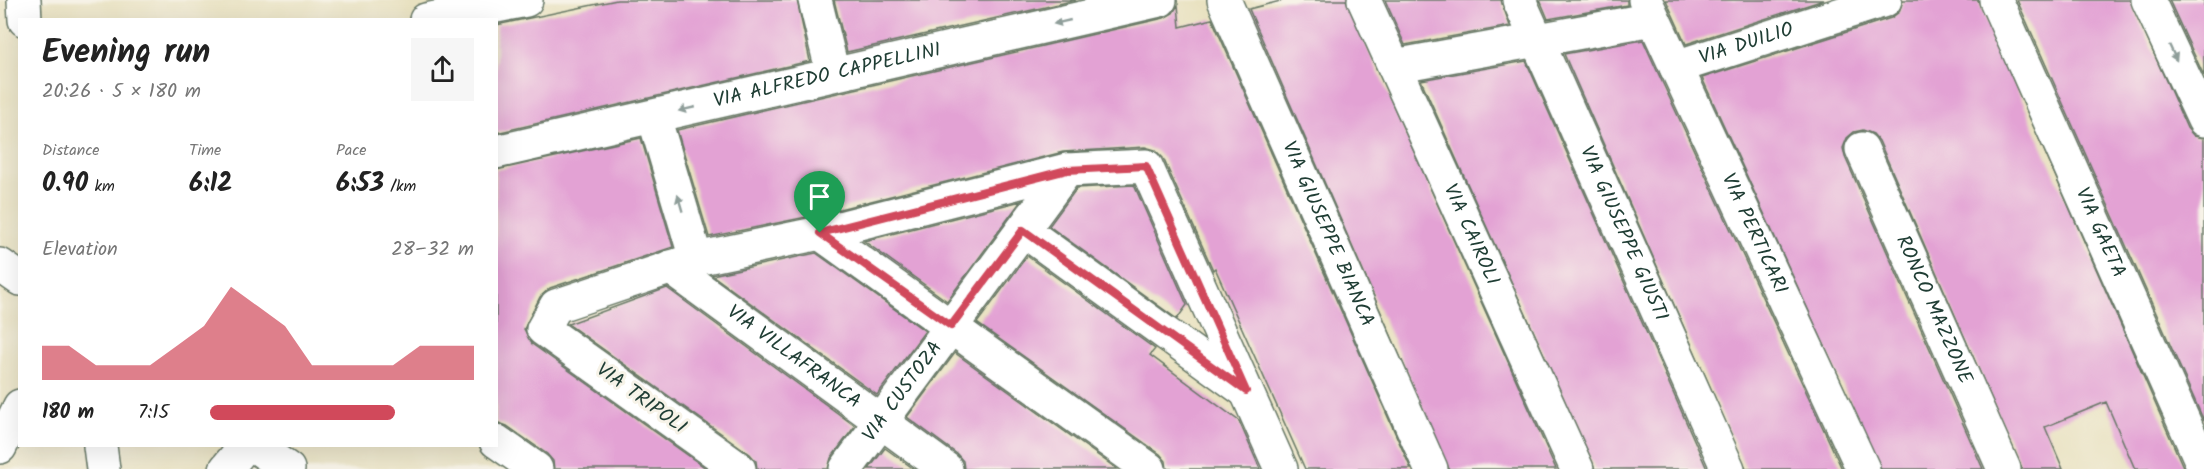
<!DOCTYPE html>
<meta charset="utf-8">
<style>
body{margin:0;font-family:Kalam,sans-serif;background:#f6f6f6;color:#222;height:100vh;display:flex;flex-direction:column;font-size:22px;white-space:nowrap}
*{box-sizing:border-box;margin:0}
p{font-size:20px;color:#767676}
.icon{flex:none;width:33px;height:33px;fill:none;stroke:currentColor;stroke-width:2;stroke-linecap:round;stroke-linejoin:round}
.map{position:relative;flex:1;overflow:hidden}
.details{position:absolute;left:18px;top:18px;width:480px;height:429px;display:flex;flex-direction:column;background:#fff;border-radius:0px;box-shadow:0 6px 24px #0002}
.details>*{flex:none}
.pin{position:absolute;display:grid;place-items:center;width:51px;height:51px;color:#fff;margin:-62px -26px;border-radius:50% 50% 50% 0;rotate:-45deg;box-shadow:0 0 6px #0007}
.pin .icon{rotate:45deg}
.round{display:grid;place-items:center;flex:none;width:63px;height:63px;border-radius:0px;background:#f6f6f6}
.headline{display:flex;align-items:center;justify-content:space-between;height:102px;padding:0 24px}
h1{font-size:33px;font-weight:800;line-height:45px}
.metrics{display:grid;grid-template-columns:repeat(3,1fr);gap:9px;height:102px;padding:6px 24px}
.metrics div{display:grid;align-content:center}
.metrics b{font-size:26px;font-weight:800}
.metrics small{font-size:16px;font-weight:400}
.metrics p{font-size:16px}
.chart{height:168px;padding:12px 24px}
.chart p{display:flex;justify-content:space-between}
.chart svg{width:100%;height:108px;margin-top:6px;fill:#d1495b;opacity:.7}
ul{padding:0 24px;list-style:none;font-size:20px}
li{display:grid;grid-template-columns:96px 72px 1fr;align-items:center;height:45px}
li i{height:15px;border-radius:8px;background:#d1495b}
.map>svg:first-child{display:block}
.building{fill:#e3a2d4}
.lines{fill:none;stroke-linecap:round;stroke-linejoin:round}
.minor-casing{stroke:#667765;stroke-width:36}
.major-casing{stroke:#667765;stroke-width:36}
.minor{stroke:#fff;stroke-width:33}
.major{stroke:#fff;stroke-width:33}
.oneway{fill:#8f9e9a}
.route-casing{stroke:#fff;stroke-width:12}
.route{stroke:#d1495b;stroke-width:8}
.labels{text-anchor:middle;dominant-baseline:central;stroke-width:6;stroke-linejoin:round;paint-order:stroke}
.street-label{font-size:20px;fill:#1f3d34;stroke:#f7f3e8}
</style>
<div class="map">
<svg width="2204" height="469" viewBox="0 0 2204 469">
<rect width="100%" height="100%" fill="#f7f3e8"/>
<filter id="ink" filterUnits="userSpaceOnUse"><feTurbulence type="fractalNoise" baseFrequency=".0167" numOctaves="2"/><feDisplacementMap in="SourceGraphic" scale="12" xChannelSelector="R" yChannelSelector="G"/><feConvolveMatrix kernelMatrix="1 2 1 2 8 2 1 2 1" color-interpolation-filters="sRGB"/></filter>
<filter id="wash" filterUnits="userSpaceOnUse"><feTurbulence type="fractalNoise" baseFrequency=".008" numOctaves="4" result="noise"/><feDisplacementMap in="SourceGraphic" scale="24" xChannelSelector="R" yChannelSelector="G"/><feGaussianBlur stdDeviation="1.35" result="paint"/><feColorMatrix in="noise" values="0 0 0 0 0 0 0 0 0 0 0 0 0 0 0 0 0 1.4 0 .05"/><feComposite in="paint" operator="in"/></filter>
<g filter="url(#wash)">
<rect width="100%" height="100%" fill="#e9e2c1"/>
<g id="blocks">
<!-- building -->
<path class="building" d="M 617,0 L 797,0 L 810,61 L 496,133 L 496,25 Z
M 834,0 L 1076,0 L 847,52 Z
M 1284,0 L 1346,0 L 1556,469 L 1449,469 L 1249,9 Z
M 1385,0 L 1501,0 L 1510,26 L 1405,45 Z
M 1540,0 L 1627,0 L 1627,5 L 1548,19 Z
M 1666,0 L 1824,0 L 1686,44 Z
M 1903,0 L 1978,0 L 2184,469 L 2135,469 L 2106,402 L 2045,427 L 2063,469 L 2022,469 L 1879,141 L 1873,134 L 1863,130 L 1854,132 L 1847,138 L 1843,148 L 1845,157 L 1983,469 L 1881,469 L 1702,78 L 1891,18 L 1899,12 Z
M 2017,0 L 2130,0 L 2187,128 L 2194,136 L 2204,138 L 2204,421 Z
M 2169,0 L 2204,0 L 2204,76 Z
M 1178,5 L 1180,27 L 1212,19 L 1411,469 L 1305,469 L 1215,268 L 1213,270 L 1163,158 L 1155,150 L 1145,147 L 1063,152 L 816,215 L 709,237 L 677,130 L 1164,18 L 1173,13 Z
M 1643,40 L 1658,73 L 1842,469 L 1746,469 L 1564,54 Z
M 1526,61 L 1707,469 L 1595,469 L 1421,80 Z
M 641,138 L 673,247 L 550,288 L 540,297 L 524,329 L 532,344 L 707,469 L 554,469 L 553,461 L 547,454 L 507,426 L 496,422 L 496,170 Z
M 1134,185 L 1187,305 L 1177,319 L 1049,226 L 1077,188 Z
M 1021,201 L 947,301 L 864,241 Z
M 816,253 L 925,331 L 877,395 L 712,275 Z
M 1027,256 L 1155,349 L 1150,355 L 1239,421 L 1260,469 L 1167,469 L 1166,461 L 1160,454 L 977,323 Z
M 667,288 L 855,426 L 831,458 L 828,469 L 757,469 L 756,461 L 750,454 L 568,324 Z
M 955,353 L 1117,469 L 964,469 L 963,461 L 957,454 L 907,417 Z
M 885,448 L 914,469 L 869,469 Z"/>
</g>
</g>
<g filter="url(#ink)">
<use href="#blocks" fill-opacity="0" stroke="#667765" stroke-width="1.5"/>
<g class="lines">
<defs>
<g id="minor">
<path d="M 24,0 L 25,20"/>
<path d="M 815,0 L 833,74"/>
<path id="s1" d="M 1224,0 L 1431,469"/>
<path id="s2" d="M 1364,0 L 1577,469"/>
<path id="s3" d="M 1519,0 L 1728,469"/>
<path id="s4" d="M 1645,0 L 1863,469"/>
<path id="s5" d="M 1996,0 L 2204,467"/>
<path d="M 2148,0 L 2204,120"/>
<path d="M 426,20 L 526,0"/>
<path d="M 1394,66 L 1653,19"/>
<path id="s6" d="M 1676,67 L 1885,0"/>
<path d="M 654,117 L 696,259"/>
<path id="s7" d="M 1862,149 L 2004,469"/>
<path id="s8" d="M 496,152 L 1160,0"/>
<path d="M 1023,230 L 1244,390"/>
<path d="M 820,233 L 1149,469"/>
<path id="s9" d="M 670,267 L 946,469"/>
<path d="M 496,441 L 536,469"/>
<path d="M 100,446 L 103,469"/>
<path d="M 0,447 L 20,406"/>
<path d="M 226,469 L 245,446"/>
<path d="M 739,469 L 543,329 L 556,306 L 696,259 L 820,233 L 1067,170 L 1146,166 L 1281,469"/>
<path id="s10" d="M 846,469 L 1067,170"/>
</g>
<path id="major" d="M 0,265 L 20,279
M 255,446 L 288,469"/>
</defs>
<!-- minor casing -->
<use href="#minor" class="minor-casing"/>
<!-- major casing -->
<use href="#major" class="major-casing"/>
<!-- minor -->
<use href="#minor" class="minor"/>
<!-- major -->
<use href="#major" class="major"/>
</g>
<!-- one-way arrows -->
<defs><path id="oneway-solid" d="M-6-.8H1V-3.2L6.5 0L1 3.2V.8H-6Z" transform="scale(1.5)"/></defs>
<g class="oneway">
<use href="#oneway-solid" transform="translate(1062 22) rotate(167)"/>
<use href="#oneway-solid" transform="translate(2173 53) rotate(65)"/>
<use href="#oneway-solid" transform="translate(687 109) rotate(167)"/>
<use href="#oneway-solid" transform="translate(680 203) rotate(-106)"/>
</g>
</g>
<g class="lines" filter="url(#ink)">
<defs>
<path id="route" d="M 1146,166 L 1246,391 L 1023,230 L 951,326 L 820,233 L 1067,170 Z"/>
</defs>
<!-- route casing -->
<use href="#route" class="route-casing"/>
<!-- route -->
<use href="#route" class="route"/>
</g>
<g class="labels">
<!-- street labels -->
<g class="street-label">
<text stroke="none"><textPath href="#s6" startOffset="74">VIA DUILIO</textPath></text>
<text stroke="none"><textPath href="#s8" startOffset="340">VIA ALFREDO CAPPELLINI</textPath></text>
<text stroke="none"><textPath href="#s1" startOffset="256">VIA GIUSEPPE BIANCA</textPath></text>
<text stroke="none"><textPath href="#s2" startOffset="258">VIA CAIROLI</textPath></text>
<text stroke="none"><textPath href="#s4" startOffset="258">VIA PERTICARI</textPath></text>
<text stroke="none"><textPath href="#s5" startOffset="255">VIA GAETA</textPath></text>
<text stroke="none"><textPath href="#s3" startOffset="256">VIA GIUSEPPE GIUSTI</textPath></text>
<text stroke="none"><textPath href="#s7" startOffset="176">RONCO MAZZONE</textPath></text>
<text stroke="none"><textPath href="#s9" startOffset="153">VIA VILLAFRANCA</textPath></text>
<text stroke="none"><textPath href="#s10" startOffset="96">VIA CUSTOZA</textPath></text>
<text transform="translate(641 399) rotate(36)">VIA TRIPOLI</text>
</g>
</g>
</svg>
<div class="pin" style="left:820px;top:233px;background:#1e9e55"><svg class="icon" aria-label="arrive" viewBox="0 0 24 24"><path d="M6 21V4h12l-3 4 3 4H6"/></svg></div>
<section class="details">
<div class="headline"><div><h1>Evening run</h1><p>20:26 · 5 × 180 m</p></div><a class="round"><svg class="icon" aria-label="share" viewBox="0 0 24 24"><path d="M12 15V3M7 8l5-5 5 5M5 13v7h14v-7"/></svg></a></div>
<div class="metrics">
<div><p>Distance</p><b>0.90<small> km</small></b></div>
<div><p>Time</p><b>6:12</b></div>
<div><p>Pace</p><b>6:53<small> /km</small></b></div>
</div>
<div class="chart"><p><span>Elevation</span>28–32 m</p>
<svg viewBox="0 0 160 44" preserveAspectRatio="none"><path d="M0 44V30L10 30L20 38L30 38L40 38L50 30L60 22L70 6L80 14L90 22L100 38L110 38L120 38L130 38L140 30L150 30L160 30V44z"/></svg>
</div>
<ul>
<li><b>180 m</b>7:15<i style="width:70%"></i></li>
</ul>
</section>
</div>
